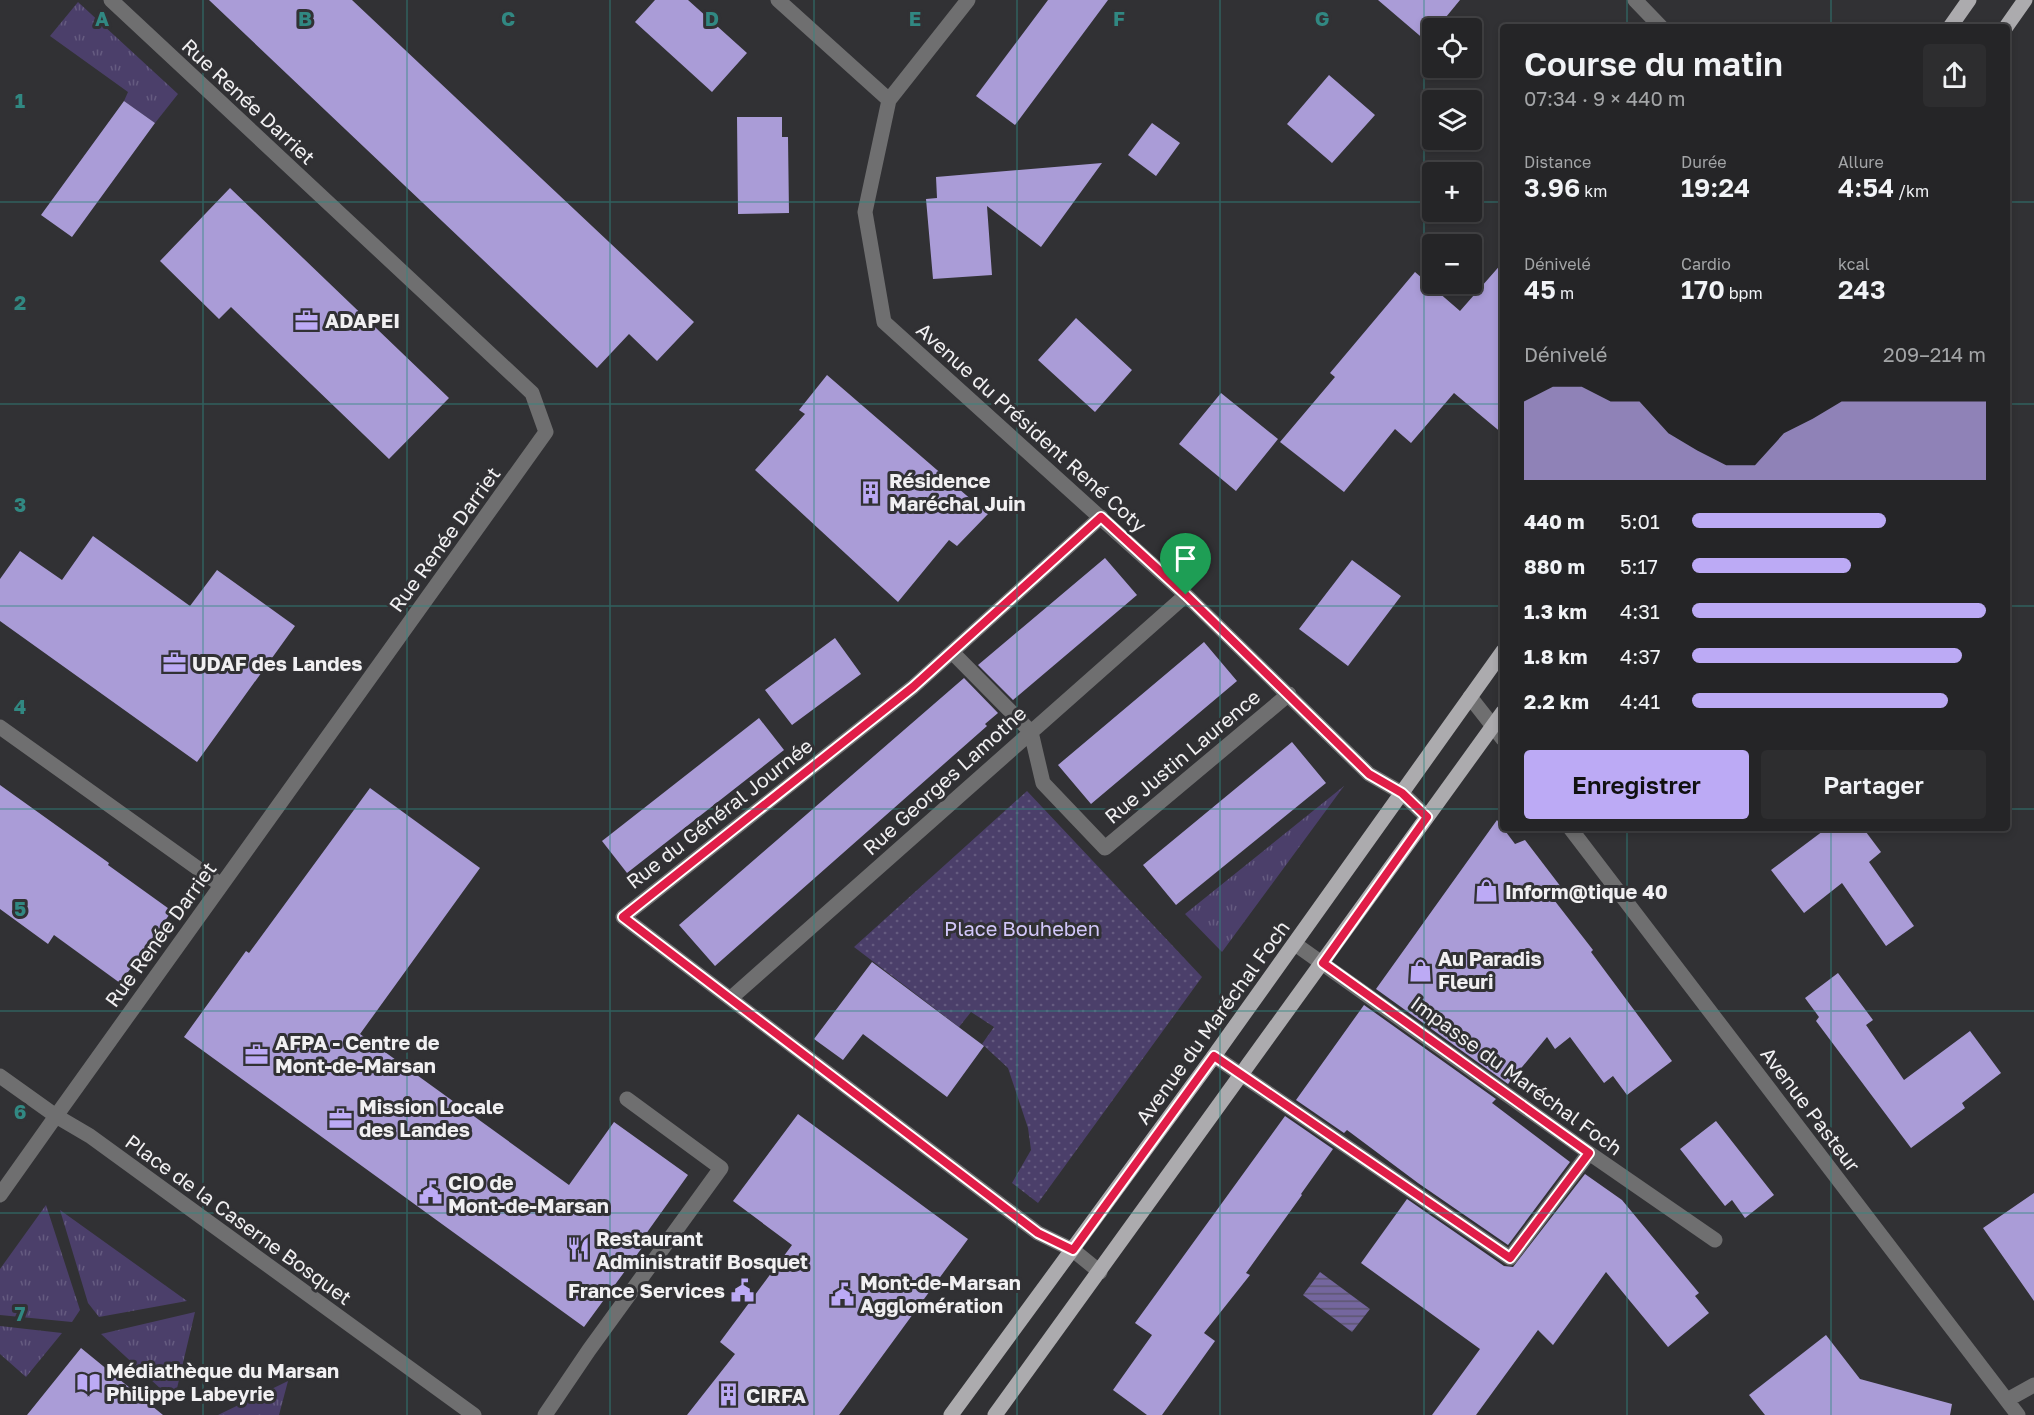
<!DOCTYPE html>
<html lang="fr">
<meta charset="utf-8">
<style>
body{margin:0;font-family:"Golos Text",sans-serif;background:#2d2d2f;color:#f1f3f6;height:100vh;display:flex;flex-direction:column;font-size:22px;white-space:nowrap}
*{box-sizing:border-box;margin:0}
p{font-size:20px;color:#a3a5a7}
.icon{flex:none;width:33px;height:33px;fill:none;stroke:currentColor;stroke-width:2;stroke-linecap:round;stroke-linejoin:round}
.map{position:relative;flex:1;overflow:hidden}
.side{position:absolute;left:1500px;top:24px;width:510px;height:807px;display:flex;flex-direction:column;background:#252527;border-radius:6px;box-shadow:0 3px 9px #0003,0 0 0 2px #424244}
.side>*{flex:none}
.controls{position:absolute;left:1422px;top:18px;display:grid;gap:12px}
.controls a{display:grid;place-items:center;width:60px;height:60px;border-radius:6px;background:#252527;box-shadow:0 3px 9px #0003,0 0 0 2px #424244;font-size:30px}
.pin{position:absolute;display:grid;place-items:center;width:51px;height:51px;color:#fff;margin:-62px -26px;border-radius:50% 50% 50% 0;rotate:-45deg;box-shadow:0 0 6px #0007}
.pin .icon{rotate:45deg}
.round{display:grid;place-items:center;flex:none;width:63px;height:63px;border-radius:6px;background:#2d2d2f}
.headline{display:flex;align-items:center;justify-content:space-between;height:102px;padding:0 24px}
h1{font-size:33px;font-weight:600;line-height:45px}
.stats{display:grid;grid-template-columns:repeat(3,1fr);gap:9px;height:102px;padding:6px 24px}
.stats div{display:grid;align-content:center}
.stats b{font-size:26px;font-weight:600}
.stats small{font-size:16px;font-weight:400}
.stats p{font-size:16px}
.chart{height:168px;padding:12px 24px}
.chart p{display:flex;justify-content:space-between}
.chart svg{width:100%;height:108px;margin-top:6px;fill:#bcaaf5;opacity:.7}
.action{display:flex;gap:12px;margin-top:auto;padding:12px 24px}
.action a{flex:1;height:69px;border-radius:6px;background:#bcaaf5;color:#111;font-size:24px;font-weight:600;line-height:69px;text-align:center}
.action a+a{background:#2d2d2f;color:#f1f3f6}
ul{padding:0 24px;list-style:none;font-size:20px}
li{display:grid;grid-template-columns:96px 72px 1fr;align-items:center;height:45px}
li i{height:15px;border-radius:8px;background:#bcaaf5}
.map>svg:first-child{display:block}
.grass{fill:url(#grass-tufts)}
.park{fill:url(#park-dots)}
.water{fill:url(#water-rules)}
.building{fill:#aa9cd7}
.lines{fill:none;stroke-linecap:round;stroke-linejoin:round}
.minor{stroke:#6f6f70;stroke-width:15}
.major{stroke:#acabae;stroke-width:15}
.route-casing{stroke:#fff;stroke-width:12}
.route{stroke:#e11d48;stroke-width:8}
.grid{fill:none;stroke:#318882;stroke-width:1.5;stroke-opacity:0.55}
.labels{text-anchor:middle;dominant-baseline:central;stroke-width:6;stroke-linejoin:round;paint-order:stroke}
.street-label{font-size:20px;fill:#f1f0f2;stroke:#313134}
.poi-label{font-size:20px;font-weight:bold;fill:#f1f0f2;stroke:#313134;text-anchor:start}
.park-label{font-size:20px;fill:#d2c7f9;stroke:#313134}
.grid-label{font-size:20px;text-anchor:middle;font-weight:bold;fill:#318882;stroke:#313134;stroke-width:6;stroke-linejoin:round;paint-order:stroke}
</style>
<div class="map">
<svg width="2034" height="1415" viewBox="0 0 2034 1415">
<defs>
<pattern id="grass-tufts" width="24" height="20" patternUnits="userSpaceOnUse" patternTransform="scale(1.5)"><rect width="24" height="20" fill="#4b3f6a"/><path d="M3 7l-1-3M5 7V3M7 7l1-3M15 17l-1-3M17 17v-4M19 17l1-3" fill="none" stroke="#655b80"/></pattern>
<pattern id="park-dots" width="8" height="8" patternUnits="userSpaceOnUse" patternTransform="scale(1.5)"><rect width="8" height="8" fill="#4b3f6a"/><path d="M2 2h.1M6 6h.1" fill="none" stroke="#655b80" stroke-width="1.8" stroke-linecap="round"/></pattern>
<pattern id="water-rules" width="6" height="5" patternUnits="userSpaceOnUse" patternTransform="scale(1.5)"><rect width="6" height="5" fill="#74669e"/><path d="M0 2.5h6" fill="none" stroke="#5c566f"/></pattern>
</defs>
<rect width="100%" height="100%" fill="#313134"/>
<!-- grass -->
<path class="grass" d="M 78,2 L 178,94 L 155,123 L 124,101 L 128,92 L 50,36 Z
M 1344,786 L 1222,952 L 1185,914 Z
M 46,1205 L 80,1310 L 72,1322 L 0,1315 L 0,1269 Z
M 60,1210 L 187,1301 L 99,1317 L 88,1303 Z
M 195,1312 L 174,1401 L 101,1334 Z
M 0,1326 L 62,1333 L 26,1377 L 0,1354 Z
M 288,1381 L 279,1415 L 218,1415 Z"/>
<!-- park -->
<path class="park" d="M 1027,791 L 1202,977 L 1038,1203 L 1012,1183 L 1031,1150 L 1028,1128 L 1008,1068 L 982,1044 L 994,1027 L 971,1012 L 959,1027 L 854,947 Z"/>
<!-- water -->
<path class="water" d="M 1320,1272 L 1370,1309 L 1352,1332 L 1303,1295 Z"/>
<!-- building -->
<path class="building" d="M 209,0 L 352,0 L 694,322 L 657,361 L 629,334 L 597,368 Z
M 655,0 L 688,0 L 747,53 L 712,92 L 635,22 Z
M 1048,0 L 1108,0 L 1015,125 L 976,96 Z
M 1378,0 L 1460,0 L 1437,28 L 1432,28 L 1432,34 L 1426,41 Z
M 1329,75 L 1375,115 L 1332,163 L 1287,124 Z
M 124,101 L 155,123 L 72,237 L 41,215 Z
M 737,117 L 782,117 L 782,137 L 788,137 L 789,213 L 738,214 Z
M 1152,123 L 1180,143 L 1156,176 L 1128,155 Z
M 1102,163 L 1041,247 L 987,206 L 992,275 L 933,279 L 926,199 L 937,198 L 936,177 Z
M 230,188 L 449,398 L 389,459 L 231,307 L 219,319 L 160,261 Z
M 1503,262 L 1503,434 L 1454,393 L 1411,443 L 1395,429 L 1344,492 L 1280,442 L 1335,377 L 1330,373 L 1415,272 L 1460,311 Z
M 1076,318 L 1132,370 L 1095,412 L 1038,360 Z
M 827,375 L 988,514 L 957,546 L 949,540 L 898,602 L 755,470 L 805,414 L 799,410 Z
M 1221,393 L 1278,439 L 1236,491 L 1179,444 Z
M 93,536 L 190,606 L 217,570 L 295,626 L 197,762 L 0,621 L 0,579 L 20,551 L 62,580 Z
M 1105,558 L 1137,595 L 1013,700 L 978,665 Z
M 1352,560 L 1401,596 L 1348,666 L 1299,629 Z
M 835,638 L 861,674 L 792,725 L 765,690 Z
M 1204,642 L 1237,681 L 1091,804 L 1058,765 Z
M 964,678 L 998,713 L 985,724 L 987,726 L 715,966 L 679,925 Z
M 759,718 L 784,750 L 627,873 L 602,841 Z
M 1292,742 L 1326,783 L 1176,905 L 1143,865 Z
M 0,785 L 109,863 L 108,865 L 172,911 L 120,983 L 54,935 L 48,944 L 0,909 Z
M 370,788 L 480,868 L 360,1034 L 569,1185 L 614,1122 L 688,1175 L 643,1238 L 647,1241 L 584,1327 L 184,1037 L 246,951 L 249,953 Z
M 1497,820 L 1515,844 L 1525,840 L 1561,887 L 1551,896 L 1593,950 L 1591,952 L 1672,1061 L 1627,1095 L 1613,1076 L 1604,1083 L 1570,1037 L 1555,1049 L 1547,1037 L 1508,1084 L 1376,989 Z
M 1827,828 L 1863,828 L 1881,852 L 1869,862 L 1914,926 L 1886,946 L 1842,883 L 1804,913 L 1771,870 Z
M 872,962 L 984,1046 L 947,1097 L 863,1034 L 843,1060 L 814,1039 Z
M 1838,973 L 1873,1020 L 1866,1025 L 1904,1080 L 1970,1031 L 2001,1073 L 1962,1103 L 1965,1108 L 1911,1148 L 1816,1021 L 1819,1017 L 1805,998 Z
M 1364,1005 L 1496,1099 L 1492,1103 L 1570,1162 L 1508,1245 L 1418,1183 L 1347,1130 L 1344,1133 L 1296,1100 Z
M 798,1114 L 968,1239 L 839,1415 L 687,1415 L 735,1354 L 720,1342 L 792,1245 L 733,1201 Z
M 1285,1116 L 1333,1149 L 1301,1194 L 1302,1195 L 1246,1273 L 1250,1275 L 1204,1333 L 1215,1341 L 1162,1415 L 1147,1415 L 1113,1390 L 1152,1335 L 1135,1323 Z
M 1716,1121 L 1774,1195 L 1745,1218 L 1732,1200 L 1725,1206 L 1680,1149 Z
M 1585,1174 L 1622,1200 L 1699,1293 L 1695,1296 L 1709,1313 L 1668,1347 L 1606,1272 L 1553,1345 L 1538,1330 L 1476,1415 L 1432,1415 L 1480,1349 L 1361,1263 L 1407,1199 L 1504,1266 L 1513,1267 Z
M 2034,1193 L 2034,1301 L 1983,1228 Z
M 1826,1335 L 1860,1379 L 1952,1404 L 1950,1415 L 1765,1415 L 1749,1395 Z
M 81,1348 L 163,1415 L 27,1415 Z"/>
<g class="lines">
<!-- minor -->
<path class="minor" d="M 778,0 L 889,100 L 865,212 L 884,322 L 1186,595 L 1369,774 L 1402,793 L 1427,817
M 1635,0 L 1661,27
M 889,100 L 968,0
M 952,652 L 1031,732 L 1043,783 L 1105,848 L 1289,694
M 1470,697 L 1503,739
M 0,727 L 221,885
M 1570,828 L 2018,1415
M 1295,944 L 1589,1153 L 1715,1240
M 731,998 L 1186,595
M 1214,1056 L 1510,1258 L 1589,1153
M 0,1076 L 56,1116 L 546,432 L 532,393 L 111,0
M 0,1195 L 56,1116 L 90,1136 L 474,1415
M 1100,1272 L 1073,1250 L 1038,1233 L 623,917 L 913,687 L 1101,517
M 2007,1400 L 2034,1385
M 545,1415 L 589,1350 L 721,1168 L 627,1099"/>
<!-- major -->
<path class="major" d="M 1950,27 L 1969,0
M 2006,27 L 2025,0
M 951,1415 L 1214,1056 L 1503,651
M 995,1415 L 1503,712"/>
</g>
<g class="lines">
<defs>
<path id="route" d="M 1101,517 L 1186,595 L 1369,774 L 1402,793 L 1427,817 L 1323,963 L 1589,1153 L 1510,1258 L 1214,1056 L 1073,1250 L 1038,1233 L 623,917 L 913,687 Z"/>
</defs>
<!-- route casing -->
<use href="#route" class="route-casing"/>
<!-- route -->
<use href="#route" class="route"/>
</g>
<!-- grid -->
<path class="grid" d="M 203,0 L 203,1415M 407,0 L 407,1415M 610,0 L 610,1415M 814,0 L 814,1415M 1017,0 L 1017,1415M 1220,0 L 1220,1415M 1424,0 L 1424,1415M 1627,0 L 1627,27M 1831,0 L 1831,27M 0,202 L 1432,202M 1472,202 L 1503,202M 2007,202 L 2034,202M 0,404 L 1503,404M 2007,404 L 2034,404M 0,606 L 1503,606M 2007,606 L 2034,606M 0,809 L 1503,809M 2007,809 L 2034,809M 1627,828 L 1627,1415M 1831,828 L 1831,1415M 0,1011 L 2034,1011M 0,1213 L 2034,1213"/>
<!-- icons -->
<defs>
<symbol id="office-bare" viewBox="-9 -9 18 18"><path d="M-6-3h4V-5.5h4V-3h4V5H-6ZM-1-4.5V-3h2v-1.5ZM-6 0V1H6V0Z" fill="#bcaaf5" stroke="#313134" stroke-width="2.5" paint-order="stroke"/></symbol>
<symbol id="building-bare" viewBox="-9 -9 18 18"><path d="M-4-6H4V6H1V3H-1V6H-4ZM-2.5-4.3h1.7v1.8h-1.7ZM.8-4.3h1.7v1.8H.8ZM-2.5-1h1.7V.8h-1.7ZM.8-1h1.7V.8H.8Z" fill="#bcaaf5" stroke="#313134" stroke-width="2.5" paint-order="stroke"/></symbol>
<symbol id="shop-bare" viewBox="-9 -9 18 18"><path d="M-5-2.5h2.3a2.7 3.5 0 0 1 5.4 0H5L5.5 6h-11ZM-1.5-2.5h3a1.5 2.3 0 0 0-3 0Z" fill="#bcaaf5" stroke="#313134" stroke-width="2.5" paint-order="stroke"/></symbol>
<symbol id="civic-bare" viewBox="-9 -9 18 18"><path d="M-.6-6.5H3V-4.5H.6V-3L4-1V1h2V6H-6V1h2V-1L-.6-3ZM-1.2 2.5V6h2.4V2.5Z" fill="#bcaaf5" stroke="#313134" stroke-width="2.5" paint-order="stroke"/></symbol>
<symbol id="restaurant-bare" viewBox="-9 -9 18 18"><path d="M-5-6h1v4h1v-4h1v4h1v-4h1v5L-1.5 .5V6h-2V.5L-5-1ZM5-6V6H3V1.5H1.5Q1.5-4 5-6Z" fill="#bcaaf5" stroke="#313134" stroke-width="2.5" paint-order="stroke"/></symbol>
<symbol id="library-bare" viewBox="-9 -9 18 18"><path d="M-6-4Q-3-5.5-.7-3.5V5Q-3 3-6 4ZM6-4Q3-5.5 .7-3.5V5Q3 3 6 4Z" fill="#bcaaf5" stroke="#313134" stroke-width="2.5" paint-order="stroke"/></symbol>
</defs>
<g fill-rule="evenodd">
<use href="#office-bare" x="290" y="304" width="33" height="33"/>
<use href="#building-bare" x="854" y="476" width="33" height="33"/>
<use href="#office-bare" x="158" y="646" width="33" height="33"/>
<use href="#shop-bare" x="1470" y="874" width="33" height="33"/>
<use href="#shop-bare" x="1404" y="954" width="33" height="33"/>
<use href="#office-bare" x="240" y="1038" width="33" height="33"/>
<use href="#office-bare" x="324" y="1102" width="33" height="33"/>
<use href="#civic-bare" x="414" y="1176" width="33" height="33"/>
<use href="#restaurant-bare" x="562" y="1232" width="33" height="33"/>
<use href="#civic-bare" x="726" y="1274" width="33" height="33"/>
<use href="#civic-bare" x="826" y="1278" width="33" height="33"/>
<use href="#library-bare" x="72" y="1366" width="33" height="33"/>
<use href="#building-bare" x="712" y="1378" width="33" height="33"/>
</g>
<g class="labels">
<!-- street labels -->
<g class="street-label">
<text transform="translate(249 101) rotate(43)">Rue Renée Darriet</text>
<text transform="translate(1032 427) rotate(42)">Avenue du Président René Coty</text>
<text transform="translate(444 539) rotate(-54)">Rue Renée Darriet</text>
<text transform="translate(1182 756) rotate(-40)">Rue Justin Laurence</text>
<text transform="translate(944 780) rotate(-42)">Rue Georges Lamothe</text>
<text transform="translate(719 813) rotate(-38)">Rue du Général Journée</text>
<text transform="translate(160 934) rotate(-54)">Rue Renée Darriet</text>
<text transform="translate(1212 1022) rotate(-54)">Avenue du Maréchal Foch</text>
<text transform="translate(1517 1075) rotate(36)">Impasse du Maréchal Foch</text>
<text transform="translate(1811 1109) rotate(53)">Avenue Pasteur</text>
<text transform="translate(239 1219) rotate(36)">Place de la Caserne Bosquet</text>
</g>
<!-- poi labels -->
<g class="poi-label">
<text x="325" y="320">ADAPEI</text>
<text x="889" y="480">Résidence<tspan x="889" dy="23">Maréchal Juin</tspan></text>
<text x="192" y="663">UDAF des Landes</text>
<text x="1505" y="891">Inform@tique 40</text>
<text x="1438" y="958">Au Paradis<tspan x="1438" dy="23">Fleuri</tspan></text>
<text x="275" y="1042">AFPA - Centre de<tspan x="275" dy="23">Mont-de-Marsan</tspan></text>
<text x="359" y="1106">Mission Locale<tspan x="359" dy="23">des Landes</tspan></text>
<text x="448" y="1182">CIO de<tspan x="448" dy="23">Mont-de-Marsan</tspan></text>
<text x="596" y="1238">Restaurant<tspan x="596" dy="23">Administratif Bosquet</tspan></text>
<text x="860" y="1282">Mont-de-Marsan<tspan x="860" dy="23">Agglomération</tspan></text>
<text x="725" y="1290" text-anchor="end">France Services</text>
<text x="106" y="1370">Médiathèque du Marsan<tspan x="106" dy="23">Philippe Labeyrie</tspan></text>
<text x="746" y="1395">CIRFA</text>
</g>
<!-- park labels -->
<g class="park-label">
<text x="1022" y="928">Place Bouheben</text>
</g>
</g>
<g class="grid-label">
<text x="102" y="26">A</text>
<text x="305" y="26">B</text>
<text x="508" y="26">C</text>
<text x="712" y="26">D</text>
<text x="915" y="26">E</text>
<text x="1119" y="26">F</text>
<text x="1322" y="26">G</text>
<text x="20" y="108">1</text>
<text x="20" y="310">2</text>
<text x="20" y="512">3</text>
<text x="20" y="714">4</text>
<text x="20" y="916">5</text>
<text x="20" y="1119">6</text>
<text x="20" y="1321">7</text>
</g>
</svg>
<div class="controls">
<a><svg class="icon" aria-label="locate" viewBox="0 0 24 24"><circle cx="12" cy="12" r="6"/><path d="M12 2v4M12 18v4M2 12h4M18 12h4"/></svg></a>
<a><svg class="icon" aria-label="layers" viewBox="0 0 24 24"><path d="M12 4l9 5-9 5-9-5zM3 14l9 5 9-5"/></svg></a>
<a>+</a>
<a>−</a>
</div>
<div class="pin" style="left:1186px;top:595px;background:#1e9e55"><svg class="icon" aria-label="arrive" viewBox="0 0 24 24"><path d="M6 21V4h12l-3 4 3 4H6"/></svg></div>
<section class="side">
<div class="headline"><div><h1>Course du matin</h1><p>07:34 · 9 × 440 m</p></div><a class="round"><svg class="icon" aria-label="share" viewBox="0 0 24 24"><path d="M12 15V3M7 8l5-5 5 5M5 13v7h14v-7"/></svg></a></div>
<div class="stats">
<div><p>Distance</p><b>3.96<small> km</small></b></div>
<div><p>Durée</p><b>19:24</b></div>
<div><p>Allure</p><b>4:54<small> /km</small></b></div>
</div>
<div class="stats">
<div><p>Dénivelé</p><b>45<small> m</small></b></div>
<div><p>Cardio</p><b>170<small> bpm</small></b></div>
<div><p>kcal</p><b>243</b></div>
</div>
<div class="chart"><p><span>Dénivelé</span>209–214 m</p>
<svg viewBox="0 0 160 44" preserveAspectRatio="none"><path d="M0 44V12L10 6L20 6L30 12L40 12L50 25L60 32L70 38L80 38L90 25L100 19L110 12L120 12L130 12L140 12L150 12L160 12V44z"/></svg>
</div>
<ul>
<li><b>440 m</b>5:01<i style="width:66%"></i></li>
<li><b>880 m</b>5:17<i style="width:54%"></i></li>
<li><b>1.3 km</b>4:31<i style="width:100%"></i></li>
<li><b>1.8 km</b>4:37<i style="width:92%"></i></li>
<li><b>2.2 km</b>4:41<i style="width:87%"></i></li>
</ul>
<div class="action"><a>Enregistrer</a><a>Partager</a></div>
</section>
</div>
